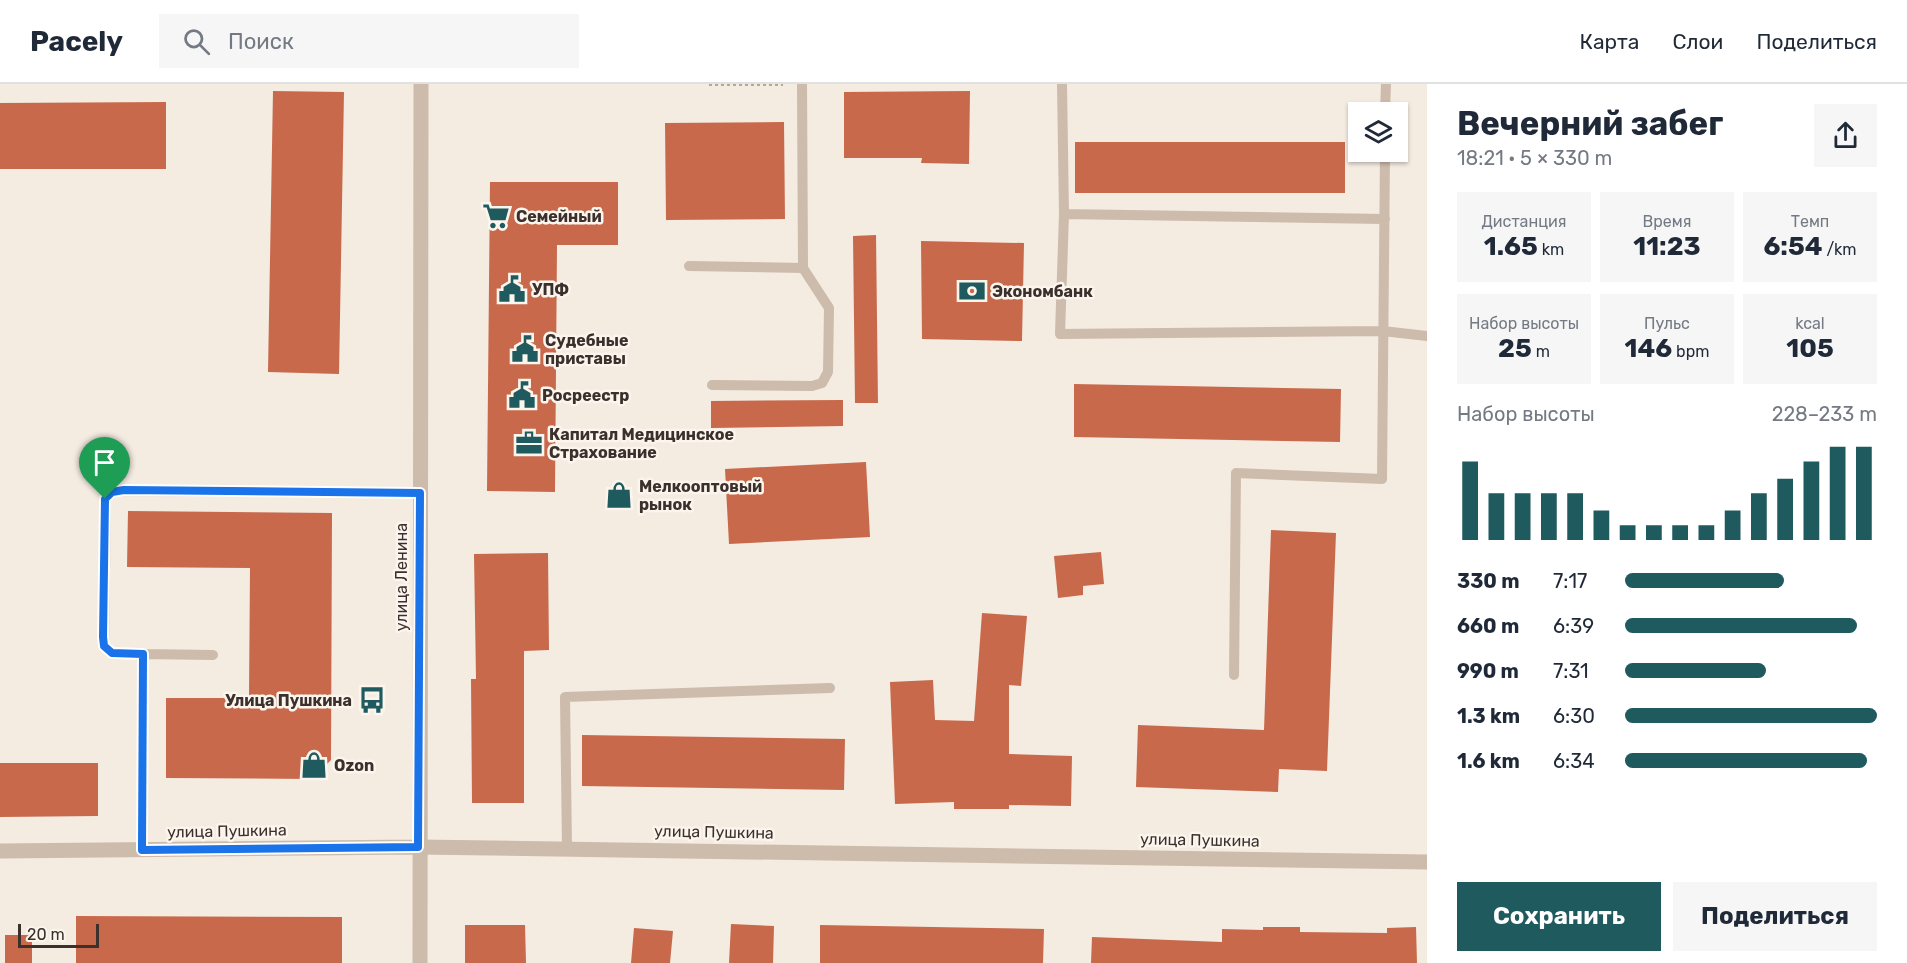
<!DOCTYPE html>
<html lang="ru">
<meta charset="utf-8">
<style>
body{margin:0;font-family:Rubik,sans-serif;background:#f6f6f7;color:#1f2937;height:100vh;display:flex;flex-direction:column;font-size:22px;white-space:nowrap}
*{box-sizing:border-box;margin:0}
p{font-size:20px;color:#747a83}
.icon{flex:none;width:33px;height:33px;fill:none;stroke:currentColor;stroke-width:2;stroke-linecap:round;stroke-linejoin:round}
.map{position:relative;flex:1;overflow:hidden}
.details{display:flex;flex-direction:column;background:#fff;width:480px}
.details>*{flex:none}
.fabs{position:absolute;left:1348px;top:18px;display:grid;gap:12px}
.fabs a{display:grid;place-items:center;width:60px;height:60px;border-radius:0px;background:#fff;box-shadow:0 2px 4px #0004;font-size:30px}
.scale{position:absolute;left:18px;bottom:15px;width:81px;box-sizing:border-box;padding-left:6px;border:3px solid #3b302b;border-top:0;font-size:16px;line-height:21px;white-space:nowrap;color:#3b302b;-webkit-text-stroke:4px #fbf5ee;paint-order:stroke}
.pin{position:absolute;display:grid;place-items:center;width:51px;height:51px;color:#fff;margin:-62px -26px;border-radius:50% 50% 50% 0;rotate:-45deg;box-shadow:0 0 6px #0007}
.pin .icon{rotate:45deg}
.round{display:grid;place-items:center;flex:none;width:63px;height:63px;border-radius:0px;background:#f6f6f7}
.overview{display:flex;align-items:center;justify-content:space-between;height:102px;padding:0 30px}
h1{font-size:33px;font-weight:700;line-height:45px}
.figures{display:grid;grid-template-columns:repeat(3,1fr);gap:9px;height:102px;padding:6px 30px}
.figures div{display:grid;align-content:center;border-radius:0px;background:#f6f6f7;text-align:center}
.figures b{font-size:26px;font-weight:700}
.figures small{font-size:16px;font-weight:400}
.figures p{font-size:16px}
.chart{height:168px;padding:12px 30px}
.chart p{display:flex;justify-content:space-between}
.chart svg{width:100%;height:108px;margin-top:6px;stroke:#1f5a5e;stroke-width:6}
.cta{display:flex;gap:12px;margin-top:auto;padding:12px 30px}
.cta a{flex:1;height:69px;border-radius:0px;background:#1f5a5e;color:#fff;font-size:24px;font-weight:700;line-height:69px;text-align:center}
.cta a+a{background:#f6f6f7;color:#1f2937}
ul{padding:0 30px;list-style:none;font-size:20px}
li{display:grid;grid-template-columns:96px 72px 1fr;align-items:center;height:45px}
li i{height:15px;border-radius:8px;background:#1f5a5e}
header{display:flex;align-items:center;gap:36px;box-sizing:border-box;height:84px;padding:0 30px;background:#fff;border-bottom:2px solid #e0e1e3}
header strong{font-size:28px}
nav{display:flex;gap:33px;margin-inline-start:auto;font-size:21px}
.search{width:420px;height:54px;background:#f6f6f7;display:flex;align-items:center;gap:15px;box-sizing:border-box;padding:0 21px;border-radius:0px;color:#747a83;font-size:22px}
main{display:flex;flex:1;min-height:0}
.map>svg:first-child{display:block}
.building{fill:#c8694b}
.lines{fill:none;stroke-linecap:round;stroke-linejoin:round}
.path{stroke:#b9a596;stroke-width:4;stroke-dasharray:3 3;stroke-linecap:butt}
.service{stroke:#cdbbac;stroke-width:10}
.minor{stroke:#cdbbac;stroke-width:15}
.tertiary{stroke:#cdbbac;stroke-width:15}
.route-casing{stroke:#fff;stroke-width:12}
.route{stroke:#1a73e8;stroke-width:8}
.labels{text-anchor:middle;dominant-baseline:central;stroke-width:5;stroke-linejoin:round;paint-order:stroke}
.poi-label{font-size:16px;font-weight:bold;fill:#3b302b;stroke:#fbf5ee;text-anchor:start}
.street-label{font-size:16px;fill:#3b302b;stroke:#fbf5ee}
</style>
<header>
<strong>Pacely</strong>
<div class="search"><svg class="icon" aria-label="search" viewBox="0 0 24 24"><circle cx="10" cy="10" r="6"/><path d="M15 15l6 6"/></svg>Поиск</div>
<nav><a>Карта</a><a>Слои</a><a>Поделиться</a></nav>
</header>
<main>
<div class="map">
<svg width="1427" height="879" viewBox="0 0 1427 879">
<rect width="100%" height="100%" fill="#f4ebe1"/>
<!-- building -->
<path class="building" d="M 273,7 L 344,8 L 339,290 L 268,288 Z
M 970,7 L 969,80 L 921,79 L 922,74 L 844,74 L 844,8 Z
M 166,18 L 166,85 L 0,85 L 0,19 Z
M 784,38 L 785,135 L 666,136 L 665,39 Z
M 1075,58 L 1345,58 L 1345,109 L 1075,109 Z
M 490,98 L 618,98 L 618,161 L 557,161 L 555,408 L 487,407 Z
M 876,151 L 878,319 L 855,319 L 853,152 Z
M 921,157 L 1024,159 L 1022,257 L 922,255 Z
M 1074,300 L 1341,305 L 1340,358 L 1074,353 Z
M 843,316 L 843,342 L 711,344 L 711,317 Z
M 866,378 L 870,453 L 729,460 L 725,385 Z
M 128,427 L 332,429 L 331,676 L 312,695 L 166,694 L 166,614 L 249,614 L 250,484 L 127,483 Z
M 1271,446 L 1336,449 L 1327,687 L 1279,685 L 1278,708 L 1136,703 L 1138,641 L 1264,646 Z
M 1101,468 L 1104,500 L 1083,502 L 1083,511 L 1058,514 L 1054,472 Z
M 548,469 L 549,566 L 524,567 L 524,719 L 472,719 L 471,595 L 476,595 L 474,470 Z
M 982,529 L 1027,532 L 1021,602 L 1009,601 L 1009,670 L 1072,672 L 1071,722 L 1009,721 L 1009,725 L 954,725 L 954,718 L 895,720 L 890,598 L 933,596 L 935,636 L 974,637 Z
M 582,651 L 845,655 L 844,706 L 582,702 Z
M 0,679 L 98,679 L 98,732 L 0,733 Z
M 76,832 L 342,833 L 342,879 L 76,879 Z
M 731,840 L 774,842 L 773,879 L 729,879 Z
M 465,841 L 525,841 L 526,879 L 465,879 Z
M 820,841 L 1044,845 L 1043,879 L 820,879 Z
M 1263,843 L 1300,843 L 1300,848 L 1387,849 L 1387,844 L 1416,843 L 1417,879 L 1091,879 L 1092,853 L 1222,858 L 1222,845 L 1263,846 Z
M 634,844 L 673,847 L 670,879 L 631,879 Z
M 5,851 L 32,851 L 32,879 L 5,879 Z"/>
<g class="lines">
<!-- path -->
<path class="path" d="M 709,0 L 783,0"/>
<!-- service -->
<path class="service" d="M 1062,0 L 1064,130 L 1060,250 L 1383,247 L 1427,252
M 1385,28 L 1386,0
M 1064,130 L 1385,135
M 689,182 L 803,184
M 712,301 L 812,302 L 822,299 L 828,288 L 829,224 L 803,184 L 802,0
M 143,570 L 213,571
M 1234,591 L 1236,389 L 1382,395 L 1385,68
M 567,764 L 565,613 L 830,604
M 142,766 L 143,570 L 112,569 L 104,562 L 106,415 L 112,408 L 124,407 L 420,409"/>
<!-- minor -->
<path class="minor" d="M 0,767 L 418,763
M 420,879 L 421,0"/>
<!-- tertiary -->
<path class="tertiary" d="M 418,763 L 1427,778"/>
</g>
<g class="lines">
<defs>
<path id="route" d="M 124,406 L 420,409 L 418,763 L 142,766 L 143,570 L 112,569 L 104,562 L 103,553 L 105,415 L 112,408 Z"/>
</defs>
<!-- route casing -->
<use href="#route" class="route-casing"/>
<!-- route -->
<use href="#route" class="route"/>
</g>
<!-- icons -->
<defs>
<symbol id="supermarket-bare" viewBox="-9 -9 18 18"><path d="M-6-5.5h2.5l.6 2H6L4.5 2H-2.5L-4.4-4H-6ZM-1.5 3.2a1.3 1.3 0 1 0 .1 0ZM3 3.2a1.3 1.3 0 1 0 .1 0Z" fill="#1f5a5e" stroke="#fbf5ee" stroke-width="2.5" paint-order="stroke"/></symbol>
<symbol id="civic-bare" viewBox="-9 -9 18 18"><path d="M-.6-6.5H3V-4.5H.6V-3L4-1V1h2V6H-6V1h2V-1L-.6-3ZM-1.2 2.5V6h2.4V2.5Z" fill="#1f5a5e" stroke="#fbf5ee" stroke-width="2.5" paint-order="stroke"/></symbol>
<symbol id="bank-bare" viewBox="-9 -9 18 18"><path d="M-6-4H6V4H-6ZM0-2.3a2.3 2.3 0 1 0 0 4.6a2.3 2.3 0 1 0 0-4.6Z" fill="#1f5a5e" stroke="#fbf5ee" stroke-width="2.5" paint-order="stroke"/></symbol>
<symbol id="office-bare" viewBox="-9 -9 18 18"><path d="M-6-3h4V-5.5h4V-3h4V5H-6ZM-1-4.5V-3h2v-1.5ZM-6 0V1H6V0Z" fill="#1f5a5e" stroke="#fbf5ee" stroke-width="2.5" paint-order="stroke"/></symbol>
<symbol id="shop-bare" viewBox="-9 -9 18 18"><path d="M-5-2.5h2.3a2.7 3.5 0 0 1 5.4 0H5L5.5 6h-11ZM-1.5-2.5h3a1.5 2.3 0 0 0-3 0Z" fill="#1f5a5e" stroke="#fbf5ee" stroke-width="2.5" paint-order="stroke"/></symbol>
<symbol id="bus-bare" viewBox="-9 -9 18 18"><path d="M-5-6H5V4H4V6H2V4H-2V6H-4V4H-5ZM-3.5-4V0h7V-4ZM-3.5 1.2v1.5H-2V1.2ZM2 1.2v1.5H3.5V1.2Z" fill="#1f5a5e" stroke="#fbf5ee" stroke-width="2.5" paint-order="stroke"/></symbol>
</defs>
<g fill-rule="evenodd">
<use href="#supermarket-bare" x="477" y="113" width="38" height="38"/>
<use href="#civic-bare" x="493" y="186" width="38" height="38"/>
<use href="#bank-bare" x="953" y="188" width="38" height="38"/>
<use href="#civic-bare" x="506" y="246" width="38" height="38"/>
<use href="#civic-bare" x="503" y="292" width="38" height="38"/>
<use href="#office-bare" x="510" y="340" width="38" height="38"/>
<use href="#shop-bare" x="600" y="392" width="38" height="38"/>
<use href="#bus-bare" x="353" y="597" width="38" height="38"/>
<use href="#shop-bare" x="295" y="662" width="38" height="38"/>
</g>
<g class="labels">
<!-- poi labels -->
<g class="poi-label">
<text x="516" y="132">Семейный</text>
<text x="532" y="205">УПФ</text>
<text x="992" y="207">Экономбанк</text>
<text x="545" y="256">Судебные<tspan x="545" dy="18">приставы</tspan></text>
<text x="542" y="311">Росреестр</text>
<text x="549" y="350">Капитал Медицинское<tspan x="549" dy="18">Страхование</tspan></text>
<text x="639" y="402">Мелкооптовый<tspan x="639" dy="18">рынок</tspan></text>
<text x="352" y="616" text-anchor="end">Улица Пушкина</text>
<text x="334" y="681">Ozon</text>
</g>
<!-- street labels -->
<g class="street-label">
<text transform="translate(401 493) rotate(-90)">улица Ленина</text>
<text transform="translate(227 747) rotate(-1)">улица Пушкина</text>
<text transform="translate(714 748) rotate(1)">улица Пушкина</text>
<text transform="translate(1200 756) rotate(1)">улица Пушкина</text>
</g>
</g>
</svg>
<div class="fabs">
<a><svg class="icon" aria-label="layers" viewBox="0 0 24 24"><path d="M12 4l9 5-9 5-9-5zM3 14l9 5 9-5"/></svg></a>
</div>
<div class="scale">20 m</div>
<div class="pin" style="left:105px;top:415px;background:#1e9e55"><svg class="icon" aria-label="arrive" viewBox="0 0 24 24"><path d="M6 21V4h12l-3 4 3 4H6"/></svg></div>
</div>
<section class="details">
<div class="overview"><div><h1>Вечерний забег</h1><p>18:21 · 5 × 330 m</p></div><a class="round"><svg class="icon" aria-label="share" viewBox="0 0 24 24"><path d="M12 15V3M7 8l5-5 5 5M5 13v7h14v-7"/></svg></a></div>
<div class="figures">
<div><p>Дистанция</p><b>1.65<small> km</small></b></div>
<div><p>Время</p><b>11:23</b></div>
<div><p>Темп</p><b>6:54<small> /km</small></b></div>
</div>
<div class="figures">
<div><p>Набор высоты</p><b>25<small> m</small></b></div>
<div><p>Пульс</p><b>146<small> bpm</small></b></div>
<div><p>kcal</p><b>105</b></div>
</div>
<div class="chart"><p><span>Набор высоты</span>228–233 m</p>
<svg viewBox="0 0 160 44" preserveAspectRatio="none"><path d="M5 44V12M15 44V25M25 44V25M35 44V25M45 44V25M55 44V32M65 44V38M75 44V38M85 44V38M95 44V38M105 44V32M115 44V25M125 44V19M135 44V12M145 44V6M155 44V6"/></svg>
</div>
<ul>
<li><b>330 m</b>7:17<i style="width:63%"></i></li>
<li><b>660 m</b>6:39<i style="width:92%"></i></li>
<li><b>990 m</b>7:31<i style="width:56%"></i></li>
<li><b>1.3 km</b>6:30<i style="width:100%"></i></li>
<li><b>1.6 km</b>6:34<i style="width:96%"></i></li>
</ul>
<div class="cta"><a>Сохранить</a><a>Поделиться</a></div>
</section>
</main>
